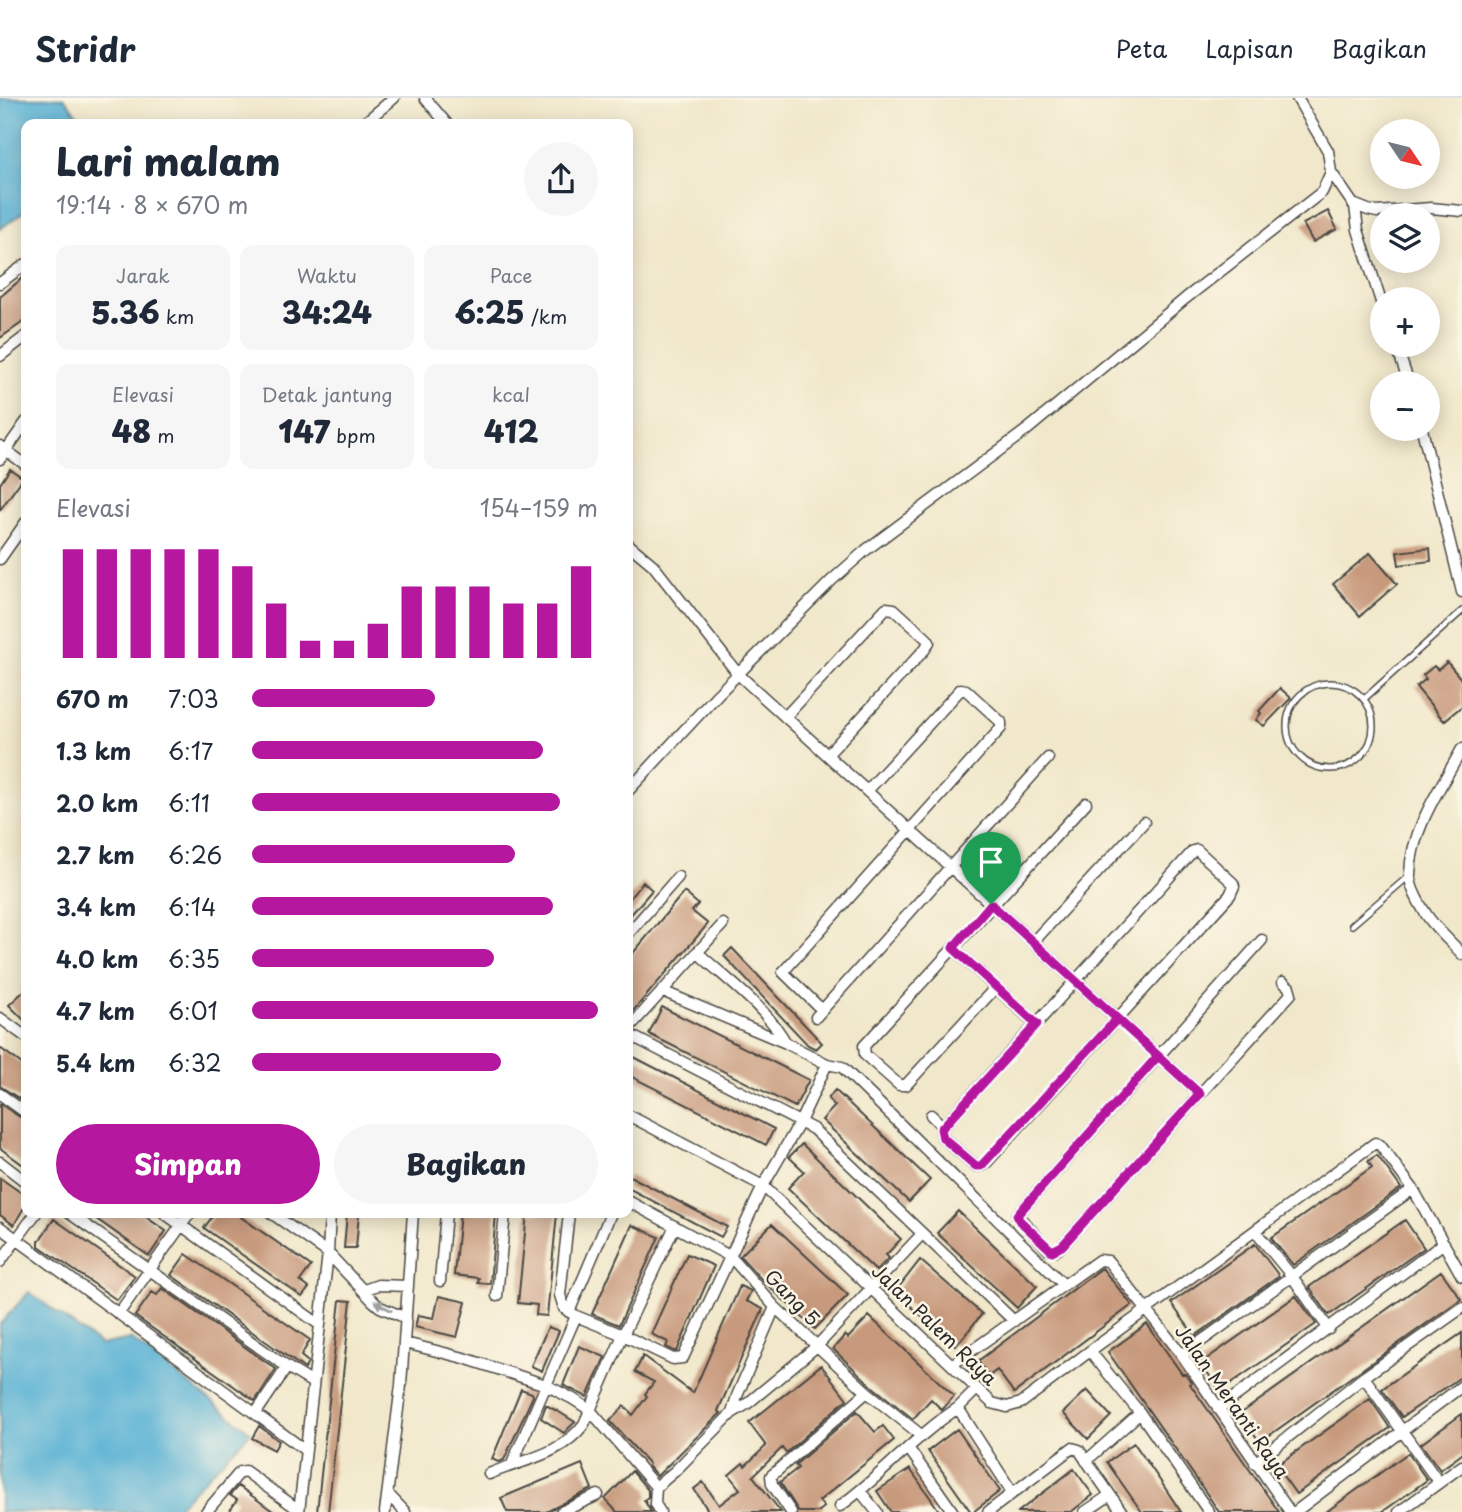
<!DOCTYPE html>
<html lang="id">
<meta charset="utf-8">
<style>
body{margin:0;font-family:"Playpen Sans",sans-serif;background:#f6f6f7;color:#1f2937;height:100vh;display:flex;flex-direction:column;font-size:26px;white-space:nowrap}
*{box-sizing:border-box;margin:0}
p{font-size:23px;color:#747a83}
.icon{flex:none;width:38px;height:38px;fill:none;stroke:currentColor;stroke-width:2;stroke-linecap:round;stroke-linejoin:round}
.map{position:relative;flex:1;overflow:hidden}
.panel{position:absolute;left:21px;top:21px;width:612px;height:1099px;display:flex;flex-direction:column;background:#fff;border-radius:14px;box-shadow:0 4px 18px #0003}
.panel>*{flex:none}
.needle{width:46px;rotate:125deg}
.fabs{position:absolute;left:1370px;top:21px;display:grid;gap:14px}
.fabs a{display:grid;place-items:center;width:70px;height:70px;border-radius:50%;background:#fff;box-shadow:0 4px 18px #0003;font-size:35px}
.pin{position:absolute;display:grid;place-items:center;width:60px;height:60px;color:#fff;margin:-72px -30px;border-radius:50% 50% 50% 0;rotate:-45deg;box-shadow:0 0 7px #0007}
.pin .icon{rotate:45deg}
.round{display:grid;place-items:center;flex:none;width:74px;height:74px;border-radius:37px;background:#f6f6f7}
.headline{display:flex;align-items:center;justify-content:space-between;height:119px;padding:0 35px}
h1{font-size:38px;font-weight:800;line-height:52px}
.figures{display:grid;grid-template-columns:repeat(3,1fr);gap:10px;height:119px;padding:7px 35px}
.figures div{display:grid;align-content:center;border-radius:14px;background:#f6f6f7;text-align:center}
.figures b{font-size:30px;font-weight:800}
.figures small{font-size:19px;font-weight:400}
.figures p{font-size:19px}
.chart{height:196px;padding:14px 35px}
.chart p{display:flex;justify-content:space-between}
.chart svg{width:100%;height:126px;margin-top:7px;stroke:#b5179e;stroke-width:6}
.action{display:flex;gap:14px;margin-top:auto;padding:14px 35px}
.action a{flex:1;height:80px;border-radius:42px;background:#b5179e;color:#fff;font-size:28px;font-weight:800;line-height:80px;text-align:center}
.action a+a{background:#f6f6f7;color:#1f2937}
ul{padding:0 35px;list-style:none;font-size:23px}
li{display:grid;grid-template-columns:112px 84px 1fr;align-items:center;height:52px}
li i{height:18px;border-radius:9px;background:#b5179e}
header{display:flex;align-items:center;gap:42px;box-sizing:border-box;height:98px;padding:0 35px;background:#fff;border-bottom:2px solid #e0e1e3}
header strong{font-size:33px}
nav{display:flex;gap:38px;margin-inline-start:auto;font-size:24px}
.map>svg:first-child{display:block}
.water{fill:#57b1d4;stroke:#416e80;stroke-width:2}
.building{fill:#c89a7d}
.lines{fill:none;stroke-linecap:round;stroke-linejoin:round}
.lane-casing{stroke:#494743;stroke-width:8}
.street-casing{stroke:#494743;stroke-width:13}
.lane{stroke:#fff;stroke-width:5}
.street{stroke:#fff;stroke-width:10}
.oneway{fill:#a0a0a0}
.route-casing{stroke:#fff;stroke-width:14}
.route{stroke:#b5179e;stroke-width:9}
.labels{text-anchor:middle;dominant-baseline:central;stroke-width:5;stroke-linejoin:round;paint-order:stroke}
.street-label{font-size:19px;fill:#2b2b2b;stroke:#fcf5e5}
</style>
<header>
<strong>Stridr</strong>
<nav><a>Peta</a><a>Lapisan</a><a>Bagikan</a></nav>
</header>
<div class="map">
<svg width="1462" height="1414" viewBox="0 0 1462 1414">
<rect width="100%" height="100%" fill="#fcf5e5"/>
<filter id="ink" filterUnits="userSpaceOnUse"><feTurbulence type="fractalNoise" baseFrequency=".0143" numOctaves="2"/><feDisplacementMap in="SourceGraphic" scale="14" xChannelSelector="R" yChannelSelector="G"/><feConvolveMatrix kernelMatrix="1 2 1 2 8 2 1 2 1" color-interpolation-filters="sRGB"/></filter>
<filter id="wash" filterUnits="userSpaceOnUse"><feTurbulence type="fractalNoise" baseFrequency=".00686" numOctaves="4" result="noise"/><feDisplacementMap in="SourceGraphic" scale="28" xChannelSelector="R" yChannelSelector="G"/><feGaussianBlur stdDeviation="1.57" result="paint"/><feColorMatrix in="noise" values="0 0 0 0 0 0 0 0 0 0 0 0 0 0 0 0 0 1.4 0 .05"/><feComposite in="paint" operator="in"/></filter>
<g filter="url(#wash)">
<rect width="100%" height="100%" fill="#f1e8cb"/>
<!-- water -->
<path class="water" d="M 0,0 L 64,0 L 84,26 L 26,26 L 26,112 L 0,131 Z
M 29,1194 L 100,1247 L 131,1241 L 251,1334 L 172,1414 L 0,1414 L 0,1226 Z"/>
<g id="blocks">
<!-- building -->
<path class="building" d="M 1328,113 L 1337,131 L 1313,144 L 1303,126 Z
M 26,177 L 26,222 L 0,240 L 0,199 Z
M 10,371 L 23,380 L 0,412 L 0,386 Z
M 1430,450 L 1431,463 L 1399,467 L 1397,454 Z
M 1370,455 L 1397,486 L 1360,518 L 1333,486 Z
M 1447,564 L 1462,582 L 1462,608 L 1444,623 L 1416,589 L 1426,581 L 1423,577 L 1434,568 L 1438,572 Z
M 1280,590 L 1291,600 L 1264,628 L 1256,622 L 1261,615 L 1259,613 Z
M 643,784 L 652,792 L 628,820 L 628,802 Z
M 684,794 L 698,806 L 692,813 L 708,826 L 628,919 L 628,861 Z
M 732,850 L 822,945 L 816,951 L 808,947 L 724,858 Z
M 26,891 L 26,924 L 9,907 Z
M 662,909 L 809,982 L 795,1009 L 649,936 Z
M 0,950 L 26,969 L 26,1005 L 0,988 Z
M 628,956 L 774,1031 L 766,1047 L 628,977 Z
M 835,992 L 930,1082 L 909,1104 L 822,1022 L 835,1008 L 828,1001 Z
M 0,1006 L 26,1023 L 26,1069 L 0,1050 Z
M 802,1046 L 901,1141 L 886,1157 L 889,1160 L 876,1173 L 788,1090 L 804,1073 L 789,1059 Z
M 1377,1057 L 1401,1090 L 1293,1167 L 1271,1140 L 1372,1069 L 1368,1063 Z
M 628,1077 L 727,1129 L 721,1139 L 628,1090 Z
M 0,1080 L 26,1098 L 26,1106 L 14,1127 L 0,1117 Z
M 958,1113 L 1037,1188 L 1017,1210 L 937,1135 Z
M 88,1115 L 140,1115 L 166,1133 L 149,1158 Z
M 215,1115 L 235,1115 L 311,1168 L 300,1183 L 309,1190 L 302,1199 L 204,1130 Z
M 347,1115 L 359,1115 L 356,1150 L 344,1150 Z
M 460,1115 L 496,1115 L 490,1186 L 478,1185 L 479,1180 L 454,1177 Z
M 527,1115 L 557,1115 L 547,1218 L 536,1217 L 537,1207 L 518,1205 Z
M 54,1121 L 135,1178 L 117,1202 L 39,1148 L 39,1143 Z
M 1405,1122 L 1424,1150 L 1329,1217 L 1309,1189 Z
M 772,1126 L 848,1197 L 815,1231 L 760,1180 L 740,1158 Z
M 632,1127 L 659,1139 L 619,1227 L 592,1216 Z
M 1255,1146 L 1279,1178 L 1195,1238 L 1171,1205 Z
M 186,1156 L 310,1242 L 301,1258 L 308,1264 L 305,1271 L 171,1177 Z
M 687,1156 L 714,1168 L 677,1253 L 674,1253 L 666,1249 L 668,1244 L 651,1236 Z
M 920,1162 L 982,1216 L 956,1248 L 895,1194 Z
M 1102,1170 L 1132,1207 L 1014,1295 L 997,1272 L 989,1278 L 978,1263 Z
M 1441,1173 L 1461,1201 L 1260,1344 L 1240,1316 Z
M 740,1188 L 751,1193 L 746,1203 L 763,1211 L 718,1313 L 721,1315 L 657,1378 L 648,1368 L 649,1366 L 610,1323 L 624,1308 L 633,1317 L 647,1298 L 645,1296 L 654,1284 L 635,1274 L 643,1258 L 693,1295 Z
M 162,1190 L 276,1271 L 255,1303 L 135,1218 L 152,1194 L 157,1197 Z
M 439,1198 L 466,1204 L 457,1239 L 415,1229 L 418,1217 L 434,1220 Z
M 1296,1198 L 1316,1226 L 1220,1293 L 1207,1274 L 1205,1276 L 1198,1267 Z
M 340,1202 L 351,1203 L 332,1378 L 328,1414 L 317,1414 Z
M 869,1218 L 954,1298 L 942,1312 L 931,1301 L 913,1321 L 873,1289 L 833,1251 L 845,1237 L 848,1240 Z
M 1147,1226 L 1182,1276 L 1185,1276 L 1192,1285 L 1190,1286 L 1279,1414 L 1219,1414 L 1209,1399 L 1108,1254 Z
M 548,1229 L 559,1233 L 542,1273 L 531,1268 Z
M 1462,1235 L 1462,1278 L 1402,1319 L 1382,1291 Z
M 579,1248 L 605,1259 L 587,1299 L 563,1287 Z
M 821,1267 L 847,1301 L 786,1355 L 782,1350 L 753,1378 L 781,1414 L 709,1414 L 694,1391 L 703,1384 L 719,1407 L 740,1391 L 729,1377 L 743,1365 L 745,1368 L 766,1348 L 749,1325 Z
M 521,1291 L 532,1295 L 533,1298 L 504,1362 L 498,1364 L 492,1361 Z
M 1087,1292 L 1111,1318 L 1088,1341 L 1063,1315 Z
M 1370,1301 L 1390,1330 L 1296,1396 L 1276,1368 Z
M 546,1307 L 559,1314 L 575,1324 L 564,1335 L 541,1320 Z
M 857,1313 L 875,1334 L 883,1328 L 894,1342 L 819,1403 L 824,1409 L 818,1414 L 799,1414 L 780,1384 L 798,1370 L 795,1367 Z
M 1462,1316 L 1462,1356 L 1440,1372 L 1421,1346 Z
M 259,1328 L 279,1343 L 274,1352 L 252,1340 Z
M 957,1331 L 1000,1393 L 973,1414 L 971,1414 L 928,1353 Z
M 1134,1345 L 1159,1381 L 1181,1414 L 1142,1414 L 1132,1400 L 1107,1364 Z
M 1408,1355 L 1427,1382 L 1382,1414 L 1326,1414 Z
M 582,1366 L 592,1391 L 546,1414 L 507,1414 L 501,1400 Z
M 910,1371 L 929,1398 L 940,1414 L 891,1414 L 877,1393 Z
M 1074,1371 L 1093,1397 L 1085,1403 L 1071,1414 L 1018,1414 Z
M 632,1373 L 648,1392 L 648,1399 L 644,1402 L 651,1414 L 617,1414 L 605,1401 Z
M 238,1388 L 244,1392 L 274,1414 L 229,1414 L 237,1402 L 230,1397 Z"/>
</g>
</g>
<g filter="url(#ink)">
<use href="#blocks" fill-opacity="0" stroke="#494743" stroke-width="2"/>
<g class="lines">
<defs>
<path id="lane" d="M1287 628a43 43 0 1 1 86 0a43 43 0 1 1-86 0Z
M 1364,601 L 1462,513
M 1352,827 L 1409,778"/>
<path id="street" d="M 425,0 L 447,26
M 363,26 L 394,0
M 1331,74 L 1353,106 L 1368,112 L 1377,114 L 1431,110 L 1462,113
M 1355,108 L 1358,132 L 1382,207
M 0,185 L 26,166
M 1396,247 L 1409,285
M 0,258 L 26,238
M 1422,331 L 1462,494
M 0,348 L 26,367
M 0,361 L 26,324
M 628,446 L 653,467 L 738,576 L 1200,996
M 0,461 L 26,424
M 785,619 L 886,510 L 894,511 L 927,541 L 929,544 L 925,551 L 827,657
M 1462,651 C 1441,689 1411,731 1410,776 C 1409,788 1419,805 1426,816 C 1435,830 1450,843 1462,856
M 628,693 L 717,597 L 832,482 L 866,452 L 1028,331 L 1186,200 L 1322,94 L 1331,74 L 1328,53 L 1297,0
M 1197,752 L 1233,785 L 1234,788 L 1230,797 L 987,1064 L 981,1068 L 976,1068 L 943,1040 L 941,1031 L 1193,753 Z
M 628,836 L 678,779
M 1262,842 L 1017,1117 L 1048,1151 L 1057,1152 L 1062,1148 L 1291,896 L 1289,889 L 1283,884
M 1033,844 L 1144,724
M 953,850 L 1036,926
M 697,854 C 727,882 766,909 786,945
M 996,889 L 906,987 L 899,987 L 865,957 L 864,948 L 1086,705
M 662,893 L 786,945 L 827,966 L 842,969 L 1064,1187
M 822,912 L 783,874 L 1001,630 L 1001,624 L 966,592 L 961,591 L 867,693
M 816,919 L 1048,660
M 0,920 L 26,939
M 628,931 L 723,826
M 628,936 L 813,1031 L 1014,1223
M 0,996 L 26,1015
M 628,1017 L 763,1088 L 992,1305 L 1007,1309 L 1021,1305 L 1090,1253 L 1140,1315 L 1209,1414
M 931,1017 L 943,1029
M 0,1064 L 26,1084
M 628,1103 L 731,1159 L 775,1209 L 867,1294 L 921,1337
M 69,1115 L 287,1269 L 313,1285
M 164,1115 L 320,1227
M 271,1115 L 328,1155 L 373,1203 L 380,1209 L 406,1220
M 569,1115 L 560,1197 L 564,1210 L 576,1218 L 623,1237 L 673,1261 L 683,1260 L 763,1088 L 800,1024 L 827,966
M 0,1129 L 305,1352
M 1255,1133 L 1291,1177 L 1329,1231
M 0,1164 L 36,1115
M 440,1183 L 446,1115
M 364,1192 L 378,1187 L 408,1188
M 497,1198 L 505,1115
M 775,1209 L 737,1298 L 732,1315 L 747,1306 L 817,1248 L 922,1136
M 569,1214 L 611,1115
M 119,1215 L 190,1115
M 405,1245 L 464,1260 L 546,1287 L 573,1301 L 590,1312 L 656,1389 L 655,1406 L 660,1414
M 1090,1253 L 1375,1045 L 1380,1047 L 1413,1091 L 1462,1178
M 1182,1257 L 1413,1091
M 953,1266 L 1099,1162 L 1108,1163 L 1182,1257 L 1290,1414
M 1364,1279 L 1439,1385
M 958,1310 L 977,1291
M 1218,1311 L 1444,1145
M 256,1315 L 287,1269
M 909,1351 L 953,1414
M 1086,1363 L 1140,1315
M 1255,1365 L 1364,1279 L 1462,1210
M 512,1366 L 576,1218
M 489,1376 C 524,1361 560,1358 584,1326 L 623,1237 L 675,1128
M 656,1389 L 675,1373 L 732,1315
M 860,1393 L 877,1414
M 388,1396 L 405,1414
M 840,1408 C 882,1378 915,1338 958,1310 L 1012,1394
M 206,1414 L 240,1374 L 245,1373 L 299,1412
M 299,1414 L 328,1155 L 330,1115
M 385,1414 L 401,1287 L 413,1115
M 561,1414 L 598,1397
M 791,1414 L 772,1386 L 771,1378 L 867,1294
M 988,1414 L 1072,1350 L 1079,1352 L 1122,1414
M 1085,1414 L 1110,1397
M 1295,1414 L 1462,1288
M 1399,1414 L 1462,1368"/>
</defs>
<!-- lane casing -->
<use href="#lane" class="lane-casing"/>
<!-- street casing -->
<use href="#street" class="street-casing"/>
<!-- lane -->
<use href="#lane" class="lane"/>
<!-- street -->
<use href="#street" class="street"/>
</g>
<!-- one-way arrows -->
<defs><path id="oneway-solid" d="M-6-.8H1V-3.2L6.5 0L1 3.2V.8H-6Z" transform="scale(1.75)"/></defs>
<use class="oneway" href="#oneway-solid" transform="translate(383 1208) rotate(-151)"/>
</g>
<g class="lines" filter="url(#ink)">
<defs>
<path id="route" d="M 991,806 L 953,850 L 1037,926 L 941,1031 L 943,1040 L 976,1068 L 981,1068 L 1117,921 L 1158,958 L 1017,1117 L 1019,1122 L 1052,1153 L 1062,1148 L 1200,996 L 991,806"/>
</defs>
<!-- route casing -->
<use href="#route" class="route-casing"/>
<!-- route -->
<use href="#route" class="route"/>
</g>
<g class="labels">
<!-- street labels -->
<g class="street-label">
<text transform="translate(793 1199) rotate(46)">Gang 5</text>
<text transform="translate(935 1226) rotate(44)">Jalan Palem Raya</text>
<text transform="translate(1233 1303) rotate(55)">Jalan Meranti Raya</text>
</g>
</g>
</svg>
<div class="fabs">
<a><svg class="needle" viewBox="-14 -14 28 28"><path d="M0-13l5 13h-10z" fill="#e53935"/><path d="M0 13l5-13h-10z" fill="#747a83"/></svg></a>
<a><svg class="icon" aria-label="layers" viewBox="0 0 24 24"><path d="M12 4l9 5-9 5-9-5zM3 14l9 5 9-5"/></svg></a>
<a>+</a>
<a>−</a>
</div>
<div class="pin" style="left:991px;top:806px;background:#1e9e55"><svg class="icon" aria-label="arrive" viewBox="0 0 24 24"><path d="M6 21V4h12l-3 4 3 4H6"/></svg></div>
<section class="panel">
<div class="headline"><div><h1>Lari malam</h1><p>19:14 · 8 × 670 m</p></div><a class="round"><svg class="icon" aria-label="share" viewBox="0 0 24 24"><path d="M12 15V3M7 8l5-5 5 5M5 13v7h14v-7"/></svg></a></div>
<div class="figures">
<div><p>Jarak</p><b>5.36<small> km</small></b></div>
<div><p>Waktu</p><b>34:24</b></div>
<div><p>Pace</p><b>6:25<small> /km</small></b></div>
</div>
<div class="figures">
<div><p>Elevasi</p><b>48<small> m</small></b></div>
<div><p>Detak jantung</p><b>147<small> bpm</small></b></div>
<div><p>kcal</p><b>412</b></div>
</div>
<div class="chart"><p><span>Elevasi</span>154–159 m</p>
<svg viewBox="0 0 160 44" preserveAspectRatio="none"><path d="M5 44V6M15 44V6M25 44V6M35 44V6M45 44V6M55 44V12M65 44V25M75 44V38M85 44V38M95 44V32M105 44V19M115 44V19M125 44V19M135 44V25M145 44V25M155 44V12"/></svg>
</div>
<ul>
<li><b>670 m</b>7:03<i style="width:53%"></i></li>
<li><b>1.3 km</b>6:17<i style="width:84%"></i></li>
<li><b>2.0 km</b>6:11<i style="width:89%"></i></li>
<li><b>2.7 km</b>6:26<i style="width:76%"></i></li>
<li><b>3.4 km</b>6:14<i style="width:87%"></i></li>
<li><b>4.0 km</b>6:35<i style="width:70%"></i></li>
<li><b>4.7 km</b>6:01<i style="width:100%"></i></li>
<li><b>5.4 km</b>6:32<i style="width:72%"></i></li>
</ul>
<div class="action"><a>Simpan</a><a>Bagikan</a></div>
</section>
</div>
